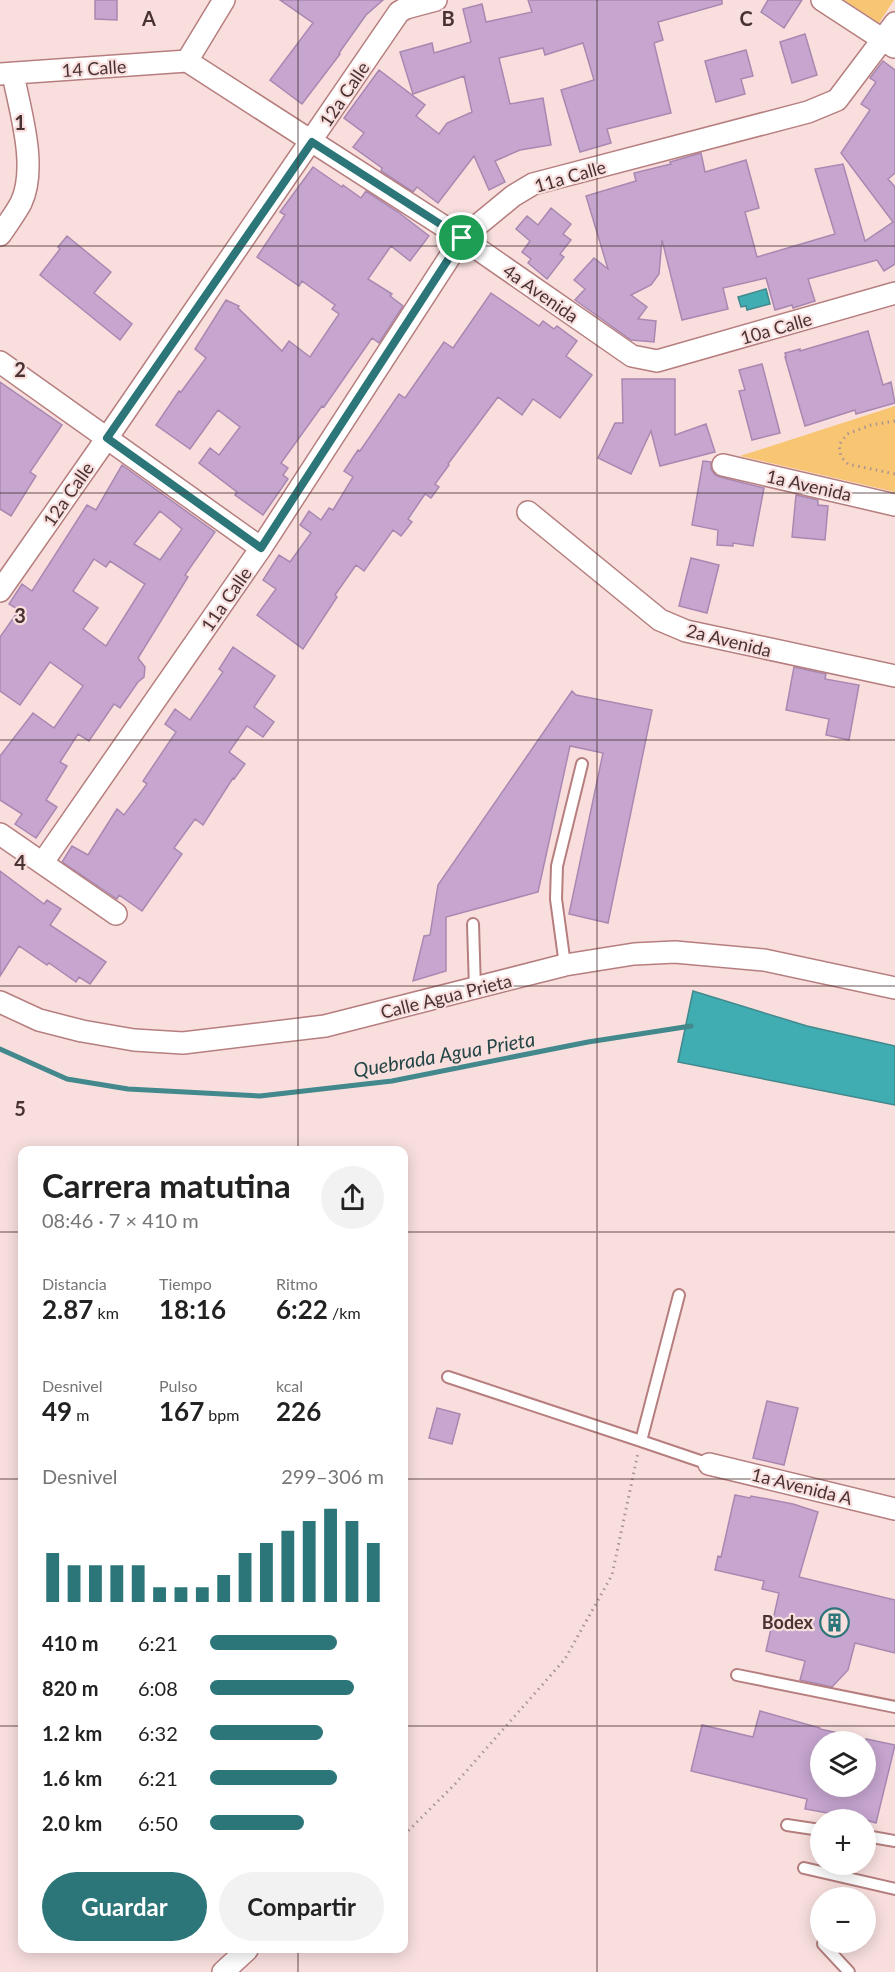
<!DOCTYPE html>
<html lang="es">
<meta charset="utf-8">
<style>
body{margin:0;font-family:Lato,sans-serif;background:#f2f2f2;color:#222;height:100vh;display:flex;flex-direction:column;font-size:22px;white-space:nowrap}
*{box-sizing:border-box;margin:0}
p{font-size:20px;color:#767676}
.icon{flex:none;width:33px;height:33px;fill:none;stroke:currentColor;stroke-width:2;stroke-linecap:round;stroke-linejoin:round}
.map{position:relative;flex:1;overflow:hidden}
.details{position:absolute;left:18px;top:1146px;width:390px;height:807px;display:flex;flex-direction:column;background:#fff;border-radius:12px;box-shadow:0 3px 15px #0003}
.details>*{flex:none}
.tools{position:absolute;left:810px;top:1731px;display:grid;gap:12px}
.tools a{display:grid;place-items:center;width:66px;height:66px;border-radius:50%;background:#fff;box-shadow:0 3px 15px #0003;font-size:30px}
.pin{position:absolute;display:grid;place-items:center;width:51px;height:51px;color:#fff;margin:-26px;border:3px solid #fff;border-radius:50%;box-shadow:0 2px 6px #0007}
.round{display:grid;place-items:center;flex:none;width:63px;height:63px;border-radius:32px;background:#f2f2f2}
.head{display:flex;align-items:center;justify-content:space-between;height:102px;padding:0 24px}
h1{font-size:33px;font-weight:700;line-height:45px}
.stats{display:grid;grid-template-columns:repeat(3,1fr);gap:9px;height:102px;padding:6px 24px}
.stats div{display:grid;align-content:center}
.stats b{font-size:26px;font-weight:700}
.stats small{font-size:16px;font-weight:400}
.stats p{font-size:16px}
.chart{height:168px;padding:12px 24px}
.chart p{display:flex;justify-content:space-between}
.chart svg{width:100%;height:108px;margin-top:6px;stroke:#2c7679;stroke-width:6}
.primary-button{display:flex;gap:12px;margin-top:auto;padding:12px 24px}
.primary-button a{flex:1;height:69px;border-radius:36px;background:#2c7679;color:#fff;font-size:24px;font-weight:700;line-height:69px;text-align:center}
.primary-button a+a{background:#f2f2f2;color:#222}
ul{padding:0 24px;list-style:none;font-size:20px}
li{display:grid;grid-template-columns:96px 72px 1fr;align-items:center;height:45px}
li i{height:15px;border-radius:8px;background:#2c7679}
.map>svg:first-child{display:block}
.green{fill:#f8c673}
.water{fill:#3fadb2;stroke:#42888c;stroke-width:1.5}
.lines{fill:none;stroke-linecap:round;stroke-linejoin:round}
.stream{stroke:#42888c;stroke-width:5}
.building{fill:#c6a5cf;stroke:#a888b1;stroke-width:1.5;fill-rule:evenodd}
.lane-casing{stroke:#b67e7e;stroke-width:14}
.street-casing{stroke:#b67e7e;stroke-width:24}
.path{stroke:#ab9392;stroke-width:3;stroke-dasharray:1.5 4.5;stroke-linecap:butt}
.lane{stroke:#fff;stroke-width:10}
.street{stroke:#fff;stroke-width:21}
.route-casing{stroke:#fff;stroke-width:12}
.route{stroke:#2c7679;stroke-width:8}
.grid{fill:none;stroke:#4a3232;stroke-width:1.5;stroke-opacity:0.55}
.labels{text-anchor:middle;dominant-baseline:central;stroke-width:4.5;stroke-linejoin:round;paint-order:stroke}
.street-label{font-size:18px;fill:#4a3232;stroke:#f8dfde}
.poi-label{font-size:18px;font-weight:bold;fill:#4a3232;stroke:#f8dfde;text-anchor:end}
.water-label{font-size:20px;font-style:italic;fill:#244546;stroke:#f8dfde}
.grid-label{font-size:20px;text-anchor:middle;font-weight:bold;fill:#4a3232;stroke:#f8dfde;stroke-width:4.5;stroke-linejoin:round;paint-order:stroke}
</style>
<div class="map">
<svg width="895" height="1972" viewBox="0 0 895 1972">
<rect width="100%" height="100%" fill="#f8dfde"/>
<!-- green -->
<path class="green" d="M 844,0 L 894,0 L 879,23 Z
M 895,406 L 895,492 L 740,456 Z"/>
<!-- water -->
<path class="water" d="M 766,289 L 770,304 L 747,310 L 746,306 L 741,307 L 738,297 Z
M 693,991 L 807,1026 L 895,1046 L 895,1105 L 678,1062 Z"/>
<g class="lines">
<!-- stream -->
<path class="stream" d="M 0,1049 L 67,1079 L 128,1089 L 260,1096 L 392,1081 L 588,1042 L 691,1026"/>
</g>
<!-- building -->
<path class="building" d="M 95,0 L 117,0 L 117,20 L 95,19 Z
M 280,0 L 383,0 L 366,15 L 339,53 L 340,54 L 302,104 L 270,80 L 313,23 Z
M 528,0 L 722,0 L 722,4 L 658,22 L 663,40 L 654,43 L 671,113 L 607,129 L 611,143 L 580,152 L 561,90 L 594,80 L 583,43 L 545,55 L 543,48 L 499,58 L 510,104 L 543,98 L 551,145 L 520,150 L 495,161 L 505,182 L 489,190 L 474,156 L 438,203 L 417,187 L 413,192 L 381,171 L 382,168 L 353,147 L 364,133 L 344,118 L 379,70 L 425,105 L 416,116 L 439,134 L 447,123 L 472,112 L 464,76 L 413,94 L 400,52 L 432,43 L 434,53 L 471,42 L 463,9 L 482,4 L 486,22 L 532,12 Z
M 768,0 L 802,0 L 784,28 L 761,12 Z
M 805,34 L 817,75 L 792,83 L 780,42 Z
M 746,50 L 753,76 L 741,79 L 745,94 L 716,102 L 705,61 Z
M 883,61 L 895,70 L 895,173 L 888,179 L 895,187 L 895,264 L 884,271 L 877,260 L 808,279 L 815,301 L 793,308 L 792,305 L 775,310 L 766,278 L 723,288 L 728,309 L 682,320 L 662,240 L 659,274 L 651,285 L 631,295 L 647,307 L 638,319 L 656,321 L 654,342 L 631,340 L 575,300 L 585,289 L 574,280 L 594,258 L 608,269 L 586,196 L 636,181 L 634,173 L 671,164 L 670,162 L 701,153 L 705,172 L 746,160 L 759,208 L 745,212 L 757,257 L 835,234 L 815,169 L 843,164 L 865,241 L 893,222 L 841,153 L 870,110 L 861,104 L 876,82 L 870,78 Z
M 313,167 L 342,187 L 343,185 L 361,198 L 366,191 L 398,212 L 429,236 L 410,261 L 391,246 L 368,279 L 392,294 L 390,296 L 403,306 L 379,343 L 372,338 L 324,407 L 322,406 L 281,463 L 288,468 L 283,475 L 288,479 L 263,515 L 235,495 L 237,492 L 199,463 L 210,448 L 219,455 L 240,427 L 218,410 L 190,449 L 156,425 L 179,391 L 181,392 L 206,358 L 195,349 L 226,300 L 239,306 L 238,308 L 282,351 L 289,341 L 310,357 L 339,314 L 332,309 L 335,305 L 302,281 L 299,286 L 257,257 L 285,215 L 280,212 Z
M 551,208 L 571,224 L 563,234 L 571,240 L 560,254 L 564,257 L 547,279 L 528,263 L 531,259 L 522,252 L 530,241 L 516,229 L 527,216 L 538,225 Z
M 67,236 L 111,272 L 94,293 L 132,324 L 120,340 L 40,275 L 60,249 L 58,247 Z
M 491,293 L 539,326 L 543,321 L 554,329 L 557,326 L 577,341 L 566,356 L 592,375 L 560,418 L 533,399 L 522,415 L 498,397 L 448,464 L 449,465 L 435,484 L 439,487 L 431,498 L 425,494 L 408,519 L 412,522 L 401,536 L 393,530 L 364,571 L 356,565 L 335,595 L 337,597 L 303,649 L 257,615 L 276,589 L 263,580 L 279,555 L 290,562 L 311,533 L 300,525 L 309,511 L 321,520 L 329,508 L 333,510 L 353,477 L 344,471 L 358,450 L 360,451 L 399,394 L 405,398 L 444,342 L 453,348 Z
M 868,331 L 883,385 L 891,382 L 895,403 L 856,414 L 855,410 L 805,426 L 785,357 L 786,357 L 785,353 L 800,349 L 800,351 Z
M 762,364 L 780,433 L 752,440 L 739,391 L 745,390 L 739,370 Z
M 622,379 L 675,379 L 675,435 L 706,424 L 715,452 L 660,466 L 651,431 L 631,474 L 598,458 L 615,423 L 623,423 Z
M 0,382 L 62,425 L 30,472 L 36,476 L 11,516 L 0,509 Z
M 703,461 L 711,462 L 711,469 L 715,475 L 720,477 L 764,488 L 753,546 L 733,543 L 733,546 L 717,545 L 718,530 L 692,525 Z
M 122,465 L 215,532 L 185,575 L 188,577 L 138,658 L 145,667 L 144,677 L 138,682 L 120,708 L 114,704 L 89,741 L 78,734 L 60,762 L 67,766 L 46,800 L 57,807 L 36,838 L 15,824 L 22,814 L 0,800 L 0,756 L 33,713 L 54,728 L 83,686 L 50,662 L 20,705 L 0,691 L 0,637 L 19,610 L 9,604 L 22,584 L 32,591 L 87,505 L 96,510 ZM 160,511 L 182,529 L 160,560 L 134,544 ZM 94,559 L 106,567 L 110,561 L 145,584 L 106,646 L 83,629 L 98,608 L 73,591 Z
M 796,495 L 818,500 L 818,505 L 828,506 L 825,540 L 792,537 Z
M 691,558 L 719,565 L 707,613 L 679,606 Z
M 233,647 L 275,676 L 254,707 L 274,722 L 263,737 L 247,726 L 229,752 L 245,764 L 234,779 L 233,778 L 203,825 L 195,819 L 174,848 L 182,854 L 142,911 L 119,895 L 117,899 L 62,862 L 72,846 L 88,855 L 117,809 L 124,815 L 147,784 L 143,781 L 176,732 L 165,724 L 175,709 L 190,720 L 223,672 L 219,669 Z
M 794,667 L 826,674 L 825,679 L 859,685 L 849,740 L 826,735 L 829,719 L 786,710 Z
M 572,691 L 576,695 L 652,710 L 608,923 L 569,914 L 603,753 L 570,746 L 538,892 L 446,917 L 446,971 L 413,981 L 424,936 L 430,935 L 438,885 Z
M 0,871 L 44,904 L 47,900 L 61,909 L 50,925 L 106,962 L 90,984 L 79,977 L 76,982 L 49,963 L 47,965 L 19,946 L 0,976 Z
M 767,1401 L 798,1408 L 784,1465 L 753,1458 Z
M 437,1408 L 460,1414 L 452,1444 L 429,1438 Z
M 735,1495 L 750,1498 L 751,1496 L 793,1504 L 818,1512 L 799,1577 L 895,1600 L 895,1653 L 855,1643 L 848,1670 L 832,1687 L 800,1680 L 805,1661 L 766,1651 L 779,1593 L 762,1589 L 764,1581 L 715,1570 L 718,1556 L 721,1557 Z
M 760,1711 L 820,1728 L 820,1729 L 848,1735 L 848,1742 L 820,1742 L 820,1786 L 866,1786 L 866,1739 L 895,1745 L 876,1823 L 866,1820 L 805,1809 L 807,1799 L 691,1771 L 702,1725 L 753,1737 Z"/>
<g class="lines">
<defs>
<path id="lane" d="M 473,924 L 475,989
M 565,965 L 556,899 L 557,866 L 582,764
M 679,1295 L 641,1441 L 709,1464
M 448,1377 L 641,1441
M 737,1675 L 895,1707
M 787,1825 L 820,1830
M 866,1836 L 895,1841
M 804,1868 L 895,1889
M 823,1944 L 849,1972"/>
<path id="street" d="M 822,0 L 894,47
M 187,61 L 462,238 L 632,356 L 657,361 L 895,293
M 187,61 L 224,0
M 0,74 L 187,61
M 0,235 C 7,225 15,214 21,203 C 38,167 20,111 13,74
M 0,362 L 261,548
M 723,465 L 895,505
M 528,512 L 660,620 L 686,631 L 895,676
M 0,591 L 107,438 L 399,12 L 406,8 L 436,0
M 0,834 L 116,914
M 43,862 L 261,548 L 462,238 L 513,196 L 533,184 L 808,112 L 837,100 L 895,23
M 0,1002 L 39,1020 L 82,1031 L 134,1040 L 183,1043 L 325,1026 L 565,965 L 634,954 L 675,952 L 764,960 L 895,988
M 709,1464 L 895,1509
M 223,1972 L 247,1950"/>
</defs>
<!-- lane casing -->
<use href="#lane" class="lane-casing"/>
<!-- street casing -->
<use href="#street" class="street-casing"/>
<!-- path -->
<path class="path" d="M 895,421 L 871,425 L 847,434 L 839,445 L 841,457 L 848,464 L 895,474
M 404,1835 L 455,1784 L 565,1659 L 612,1575 L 638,1453"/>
<!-- lane -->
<use href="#lane" class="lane"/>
<!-- street -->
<use href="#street" class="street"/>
</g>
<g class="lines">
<defs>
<path id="route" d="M 312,142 L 462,238 L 261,548 L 107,438 Z"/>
</defs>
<!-- route casing -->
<use href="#route" class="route-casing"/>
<!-- route -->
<use href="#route" class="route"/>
</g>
<!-- grid -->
<path class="grid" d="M 298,0 L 298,1150M 597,0 L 597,1972M 0,246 L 895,246M 0,493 L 895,493M 0,740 L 895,740M 0,986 L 895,986M 0,1232 L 22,1232M 404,1232 L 895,1232M 0,1479 L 22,1479M 404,1479 L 895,1479M 0,1726 L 22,1726M 404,1726 L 895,1726M 298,1948 L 298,1972"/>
<!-- icons -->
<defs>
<symbol id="building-ring" viewBox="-11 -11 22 22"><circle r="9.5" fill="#f8dfde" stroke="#2c7679" stroke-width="1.5"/><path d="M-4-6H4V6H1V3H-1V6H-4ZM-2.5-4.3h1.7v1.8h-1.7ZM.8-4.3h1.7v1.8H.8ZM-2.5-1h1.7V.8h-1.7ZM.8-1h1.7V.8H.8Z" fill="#2c7679"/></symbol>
</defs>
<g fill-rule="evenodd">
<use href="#building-ring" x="818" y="1606" width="33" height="33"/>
</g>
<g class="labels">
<!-- street labels -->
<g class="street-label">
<text transform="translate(94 68) rotate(-4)">14 Calle</text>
<text transform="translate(344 94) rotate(-56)">12a Calle</text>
<text transform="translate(570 176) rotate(-16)">11a Calle</text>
<text transform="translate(541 293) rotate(35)">4a Avenida</text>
<text transform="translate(776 328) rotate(-16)">10a Calle</text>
<text transform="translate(809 485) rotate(13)">1a Avenida</text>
<text transform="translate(68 494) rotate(-55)">12a Calle</text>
<text transform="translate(226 599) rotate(-55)">11a Calle</text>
<text transform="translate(729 640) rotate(14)">2a Avenida</text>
<text transform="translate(446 996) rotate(-14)">Calle Agua Prieta</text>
<text transform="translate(802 1486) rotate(14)">1a Avenida A</text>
</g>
<!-- poi labels -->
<g class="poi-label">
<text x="813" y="1622">Bodex</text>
</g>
<!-- water labels -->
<g class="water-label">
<text transform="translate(444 1054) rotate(-10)">Quebrada Agua Prieta</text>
</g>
</g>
<g class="grid-label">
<text x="149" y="26">A</text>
<text x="448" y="26">B</text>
<text x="746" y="26">C</text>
<text x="20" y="130">1</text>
<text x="20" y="377">2</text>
<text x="20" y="623">3</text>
<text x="20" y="870">4</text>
<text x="20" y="1116">5</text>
</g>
</svg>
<div class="tools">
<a><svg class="icon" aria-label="layers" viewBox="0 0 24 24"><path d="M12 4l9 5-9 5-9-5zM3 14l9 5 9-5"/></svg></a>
<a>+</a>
<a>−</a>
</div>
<div class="pin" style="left:462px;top:238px;background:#1e9e55"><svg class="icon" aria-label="arrive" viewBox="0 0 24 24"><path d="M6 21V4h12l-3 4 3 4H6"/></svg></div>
<section class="details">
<div class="head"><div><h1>Carrera matutina</h1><p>08:46 · 7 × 410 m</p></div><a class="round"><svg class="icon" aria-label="share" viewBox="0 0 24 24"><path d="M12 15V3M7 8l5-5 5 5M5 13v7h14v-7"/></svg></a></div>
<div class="stats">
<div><p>Distancia</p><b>2.87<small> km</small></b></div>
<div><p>Tiempo</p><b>18:16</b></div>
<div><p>Ritmo</p><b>6:22<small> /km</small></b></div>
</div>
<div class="stats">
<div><p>Desnivel</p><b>49<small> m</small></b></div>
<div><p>Pulso</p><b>167<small> bpm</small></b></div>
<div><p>kcal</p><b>226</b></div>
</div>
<div class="chart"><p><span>Desnivel</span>299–306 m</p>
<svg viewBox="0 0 160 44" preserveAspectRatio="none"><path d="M5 44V24M15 44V29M25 44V29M35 44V29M45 44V29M55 44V38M65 44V38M75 44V38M85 44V33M95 44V24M105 44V20M115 44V15M125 44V11M135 44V6M145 44V11M155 44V20"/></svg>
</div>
<ul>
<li><b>410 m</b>6:21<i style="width:73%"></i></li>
<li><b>820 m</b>6:08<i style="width:83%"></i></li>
<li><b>1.2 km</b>6:32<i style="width:65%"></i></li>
<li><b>1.6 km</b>6:21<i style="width:73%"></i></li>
<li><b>2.0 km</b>6:50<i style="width:54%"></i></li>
</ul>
<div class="primary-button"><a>Guardar</a><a>Compartir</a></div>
</section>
</div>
